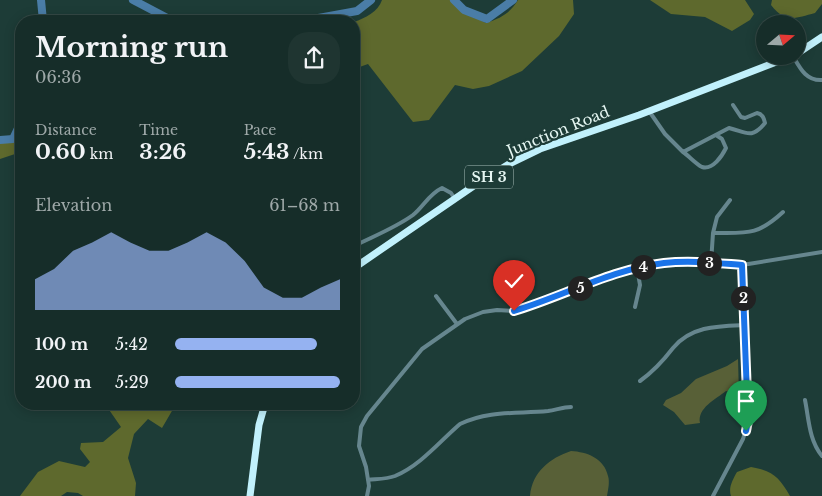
<!DOCTYPE html>
<meta charset="utf-8">
<style>
body{margin:0;font-family:"Libre Baskerville",serif;background:#1f3531;color:#f1f3f6;height:100vh;display:flex;flex-direction:column;font-size:19px;white-space:nowrap}
*{box-sizing:border-box;margin:0}
p{font-size:16px;color:#9ea8a8}
.icon{flex:none;width:28px;height:28px;fill:none;stroke:currentColor;stroke-width:2;stroke-linecap:round;stroke-linejoin:round}
.map{position:relative;flex:1;overflow:hidden}
.details{position:absolute;left:15px;top:15px;width:345px;height:395px;display:flex;flex-direction:column;background:#162d29;border-radius:20px;box-shadow:0 2px 12px #0003,0 0 0 1px #354946}
.details>*{flex:none}
.needle{width:32px;rotate:71deg}
.tools{position:absolute;left:756px;top:15px;display:grid;gap:10px}
.tools a{display:grid;place-items:center;width:50px;height:50px;border-radius:50%;background:#162d29;box-shadow:0 2px 12px #0003,0 0 0 1px #354946;font-size:25px}
.pin{position:absolute;display:grid;place-items:center;width:42px;height:42px;color:#fff;margin:-51px -21px;border-radius:50% 50% 50% 0;rotate:-45deg;box-shadow:0 0 5px #0007}
.pin .icon{rotate:45deg}
.km{position:absolute;width:25px;height:25px;margin:-12px;border-radius:50%;background:#222;color:#fff;font-size:14px;line-height:25px;text-align:center}
.round{display:grid;place-items:center;flex:none;width:52px;height:52px;border-radius:20px;background:#1f3531}
.summary{display:flex;align-items:center;justify-content:space-between;height:85px;padding:0 20px}
h1{font-size:28px;font-weight:700;line-height:38px}
.figures{display:grid;grid-template-columns:repeat(3,1fr);gap:8px;height:85px;padding:5px 20px}
.figures div{display:grid;align-content:center}
.figures b{font-size:21px;font-weight:700}
.figures small{font-size:14px;font-weight:400}
.figures p{font-size:14px}
.chart{height:140px;padding:10px 20px}
.chart p{display:flex;justify-content:space-between}
.chart svg{width:100%;height:90px;margin-top:5px;fill:#95b2f1;opacity:.7}
ul{padding:0 20px;list-style:none;font-size:16px}
li{display:grid;grid-template-columns:80px 60px 1fr;align-items:center;height:38px}
li i{height:12px;border-radius:6px;background:#95b2f1}
.map>svg:first-child{display:block}
.green{fill:#586037}
.forest{fill:#5e692d}
.lines{fill:none;stroke-linecap:round;stroke-linejoin:round}
.river{stroke:#4a7da7;stroke-width:8}
.street{stroke:#66868e;stroke-width:4}
.highway{stroke:#c1f1fc;stroke-width:7}
.route-casing{stroke:#fff;stroke-width:10}
.route{stroke:#1a73e8;stroke-width:6}
.labels{text-anchor:middle;dominant-baseline:central;stroke-width:4.5;stroke-linejoin:round;paint-order:stroke}
.shield{fill:#1d3c37;stroke:#a9beba;stroke-width:1}
.shield-label{font-size:14px;font-weight:bold;fill:#e5f6f2}
.street-label{font-size:15px;fill:#e5f6f2;stroke:#1d3c37}
</style>
<div class="map">
<svg width="822" height="496" viewBox="0 0 822 496">
<rect width="100%" height="100%" fill="#1d3c37"/>
<!-- green -->
<path class="green" d="M 738,359 L 739,395 L 726,391 C 716,399 697,408 700,423 L 685,425 L 674,412 L 663,405 L 666,400 L 681,393 L 696,379 L 727,366 Z
M 571,451 C 587,452 604,458 608,476 C 610,482 608,490 607,496 L 530,496 C 532,472 550,458 571,451 Z"/>
<!-- forest -->
<path class="forest" d="M 382,0 L 456,0 L 471,15 L 486,23 C 501,18 510,13 518,0 L 573,0 L 574,14 L 559,36 L 522,71 L 489,86 L 473,89 L 455,85 L 429,120 L 413,122 L 368,64 L 354,69 L 354,22 C 365,18 378,12 382,0 Z
M 650,0 L 745,0 L 754,14 L 750,20 L 732,31 L 705,17 L 671,14 Z
M 772,0 L 822,0 L 822,4 L 815,13 C 795,18 786,24 771,5 Z
M 21,126 L 21,157 L 18,153 L 0,159 L 0,144 Z
M 105,404 L 176,404 L 162,428 L 148,419 L 134,434 L 128,458 L 136,483 L 135,496 L 83,496 L 78,493 L 67,492 L 61,496 L 20,496 L 38,472 L 59,461 L 85,467 L 90,462 L 80,449 L 81,443 L 103,442 L 121,427 Z
M 751,467 C 773,471 779,477 790,496 L 731,496 C 728,488 733,479 737,472 Z"/>
<g class="lines">
<!-- river -->
<path class="river" d="M 41,0 L 43,21
M 133,0 L 173,21
M 454,0 L 464,10 L 487,19 L 513,0
M 302,21 L 357,11 L 371,0
M 0,140 L 13,139 L 21,122"/>
<!-- street -->
<path class="street" d="M 793,56 C 800,68 806,81 822,80
M 649,111 L 665,134 L 683,152 L 729,128 C 746,132 751,140 765,123 C 764,119 763,114 757,113 L 745,118 L 741,117 L 733,105
M 683,152 C 689,156 696,164 702,167 C 713,170 722,156 726,148 L 722,139 L 716,135
M 713,233 C 747,233 757,236 783,212
M 354,246 C 374,236 395,228 413,215 C 424,206 429,194 442,188 L 451,193 L 455,199
M 711,263 L 713,233 L 717,217 L 730,200
M 436,296 L 457,324
M 635,307 L 640,285 L 637,268
M 640,381 C 654,371 663,361 673,348 C 691,326 718,326 744,325
M 805,400 C 809,420 809,440 822,456
M 368,480 C 377,479 387,479 395,476 C 421,465 440,441 460,424 C 489,410 518,414 548,411 C 556,410 563,407 571,407
M 367,496 L 369,486 L 366,467 L 359,446 L 361,427 L 367,416 L 422,349 L 465,319 L 483,312 L 497,310 L 514,311 L 535,305 L 628,270 L 654,264 L 689,262 L 742,265 L 822,252
M 713,496 L 743,439 L 747,426 L 742,265"/>
<!-- highway -->
<path class="highway" d="M 798,53 L 822,37
M 354,268 L 475,185 L 509,164 L 540,149 L 639,115 L 792,56
M 250,496 L 259,425 L 265,404"/>
</g>
<g class="lines">
<defs>
<path id="route" d="M 514,311 C 564,296 612,269 664,263 C 690,260 716,263 742,265 L 748,421 L 746,431"/>
</defs>
<!-- route casing -->
<use href="#route" class="route-casing"/>
<!-- route -->
<use href="#route" class="route"/>
</g>
<g class="labels">
<!-- shield labels -->
<rect class="shield" x="465" y="165.5" width="48" height="23" rx="4"/>
<g class="shield-label">
<text x="489" y="177">SH 3</text>
</g>
<!-- street labels -->
<g class="street-label">
<text transform="translate(558 131) rotate(-22)">Junction Road</text>
</g>
</g>
</svg>
<div class="tools">
<a><svg class="needle" viewBox="-14 -14 28 28"><path d="M0-13l5 13h-10z" fill="#e53935"/><path d="M0 13l5-13h-10z" fill="#9ea8a8"/></svg></a>
</div>
<div class="pin" style="left:746px;top:431px;background:#1e9e55"><svg class="icon" aria-label="arrive" viewBox="0 0 24 24"><path d="M6 21V4h12l-3 4 3 4H6"/></svg></div>
<div class="pin" style="left:514px;top:311px;background:#d93025"><svg class="icon" aria-label="check" viewBox="0 0 24 24"><path d="M5 12l5 5 9-10"/></svg></div>
<b class="km" style="left:743px;top:298px">2</b>
<b class="km" style="left:709px;top:263px">3</b>
<b class="km" style="left:643px;top:267px">4</b>
<b class="km" style="left:580px;top:288px">5</b>
<section class="details">
<div class="summary"><div><h1>Morning run</h1><p>06:36</p></div><a class="round"><svg class="icon" aria-label="share" viewBox="0 0 24 24"><path d="M12 15V3M7 8l5-5 5 5M5 13v7h14v-7"/></svg></a></div>
<div class="figures">
<div><p>Distance</p><b>0.60<small> km</small></b></div>
<div><p>Time</p><b>3:26</b></div>
<div><p>Pace</p><b>5:43<small> /km</small></b></div>
</div>
<div class="chart"><p><span>Elevation</span>61–68 m</p>
<svg viewBox="0 0 160 44" preserveAspectRatio="none"><path d="M0 44V29L10 24L20 15L30 11L40 6L50 11L60 15L70 15L80 11L90 6L100 11L110 20L120 33L130 38L140 38L150 33L160 29V44z"/></svg>
</div>
<ul>
<li><b>100 m</b>5:42<i style="width:86%"></i></li>
<li><b>200 m</b>5:29<i style="width:100%"></i></li>
</ul>
</section>
</div>
